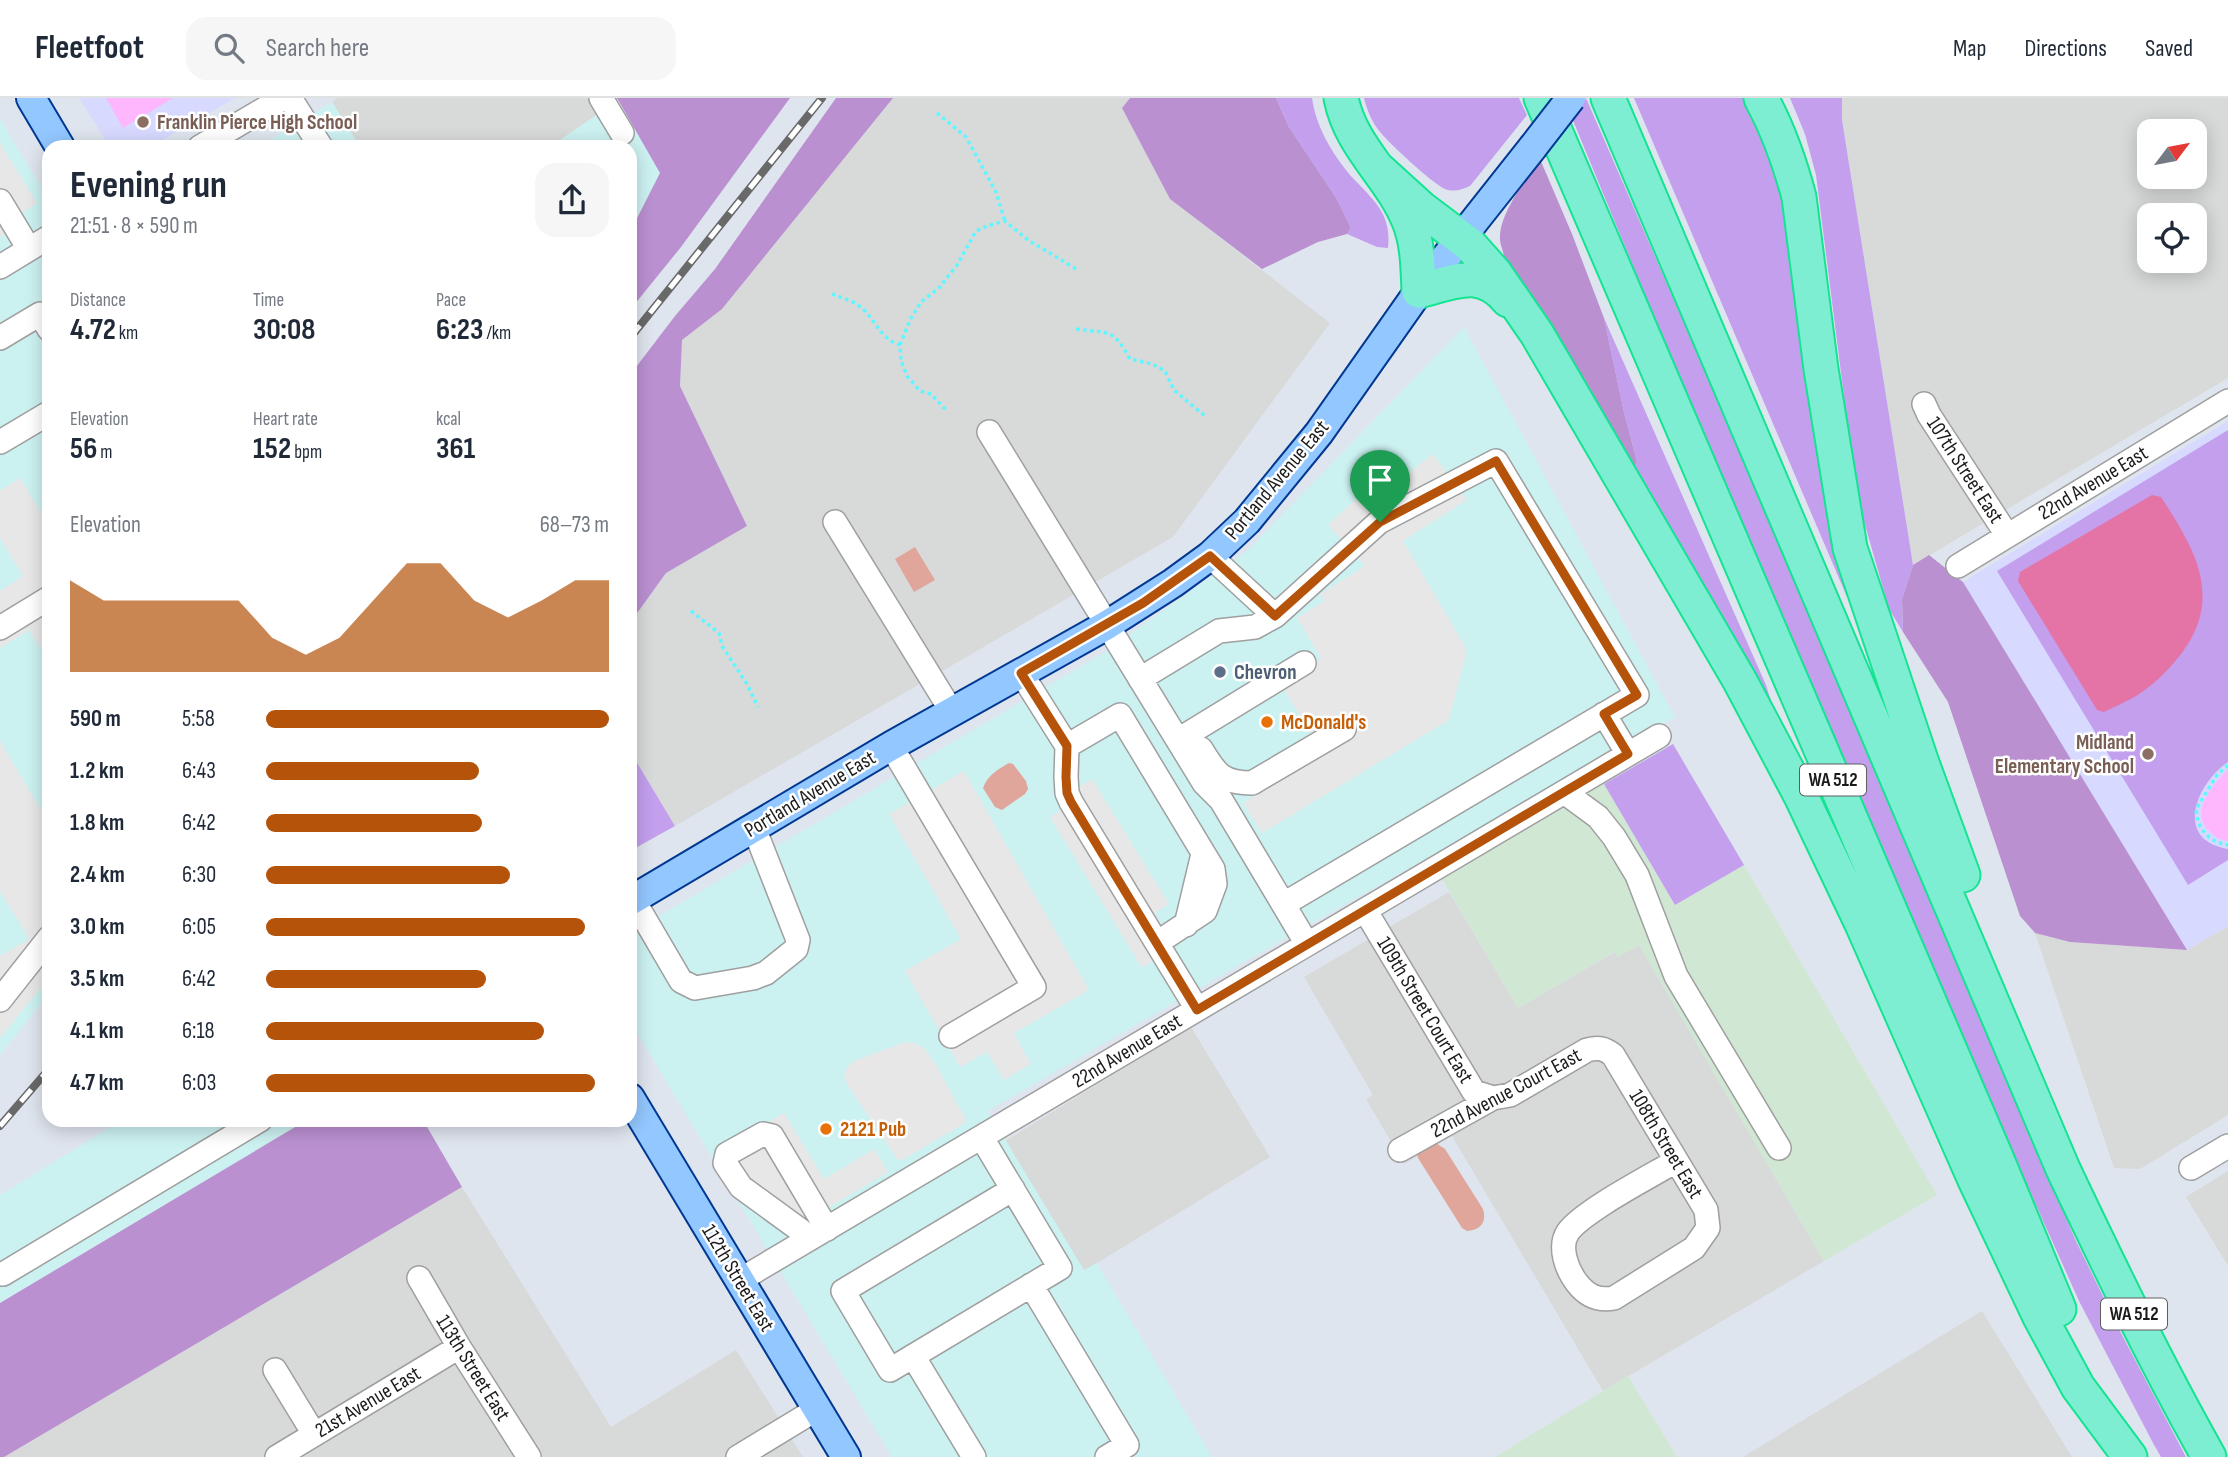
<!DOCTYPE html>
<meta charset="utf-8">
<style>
body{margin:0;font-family:"Sofia Sans Condensed",sans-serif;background:#f6f6f7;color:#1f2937;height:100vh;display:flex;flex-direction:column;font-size:26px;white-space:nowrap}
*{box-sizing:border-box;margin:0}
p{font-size:23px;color:#747a83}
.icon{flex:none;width:38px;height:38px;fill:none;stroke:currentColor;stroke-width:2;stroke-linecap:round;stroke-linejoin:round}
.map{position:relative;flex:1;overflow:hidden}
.side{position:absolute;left:42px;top:42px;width:595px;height:987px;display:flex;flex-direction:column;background:#fff;border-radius:21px;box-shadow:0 4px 18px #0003}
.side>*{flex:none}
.needle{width:46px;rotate:58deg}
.buttons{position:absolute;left:2137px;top:21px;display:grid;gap:14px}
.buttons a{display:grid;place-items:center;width:70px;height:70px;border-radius:14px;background:#fff;box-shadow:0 4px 18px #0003;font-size:35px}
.pin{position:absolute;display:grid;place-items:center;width:60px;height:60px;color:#fff;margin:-72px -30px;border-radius:50% 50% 50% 0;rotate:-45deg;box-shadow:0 0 7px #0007}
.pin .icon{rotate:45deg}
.round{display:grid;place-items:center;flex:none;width:74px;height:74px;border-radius:21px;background:#f6f6f7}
.overview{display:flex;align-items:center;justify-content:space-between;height:119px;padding:0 28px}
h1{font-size:38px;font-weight:700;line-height:52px}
.stats{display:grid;grid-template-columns:repeat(3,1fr);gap:10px;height:119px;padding:7px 28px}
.stats div{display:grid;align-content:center}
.stats b{font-size:30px;font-weight:700}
.stats small{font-size:19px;font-weight:400}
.stats p{font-size:19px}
.chart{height:196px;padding:14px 28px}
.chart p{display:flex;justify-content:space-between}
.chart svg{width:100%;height:126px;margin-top:7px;fill:#b45309;opacity:.7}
ul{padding:0 28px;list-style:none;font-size:23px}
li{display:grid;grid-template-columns:112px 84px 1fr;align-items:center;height:52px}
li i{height:18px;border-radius:9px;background:#b45309}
header{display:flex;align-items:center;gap:42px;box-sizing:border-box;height:98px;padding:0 35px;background:#fff;border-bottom:2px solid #e0e1e3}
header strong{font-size:33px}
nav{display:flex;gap:38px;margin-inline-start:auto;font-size:24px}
.search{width:490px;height:63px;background:#f6f6f7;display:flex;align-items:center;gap:18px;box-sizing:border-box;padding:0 24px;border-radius:21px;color:#747a83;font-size:26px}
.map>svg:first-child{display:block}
.residential{fill:#d8d9d9;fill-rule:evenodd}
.commercial{fill:#ccf1f1}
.industrial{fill:#d0e8d3}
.education{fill:#d7d9ff}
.grass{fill:#c39fee}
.forest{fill:#ba90d1}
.park{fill:#feb6fc}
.pitch{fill:#e574a6}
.parking{fill:#e7e7e7}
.water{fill:#e0a69b}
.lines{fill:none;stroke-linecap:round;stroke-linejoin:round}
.minor-casing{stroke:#9f9f9f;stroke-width:26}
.major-casing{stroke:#003892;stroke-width:32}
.highway-casing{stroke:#14e491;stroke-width:37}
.path{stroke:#5ff7ff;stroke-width:3.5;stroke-dasharray:3.5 3.5;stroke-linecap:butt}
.minor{stroke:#fff;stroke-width:23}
.major{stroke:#93c7ff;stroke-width:28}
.highway{stroke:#7eeed3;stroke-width:33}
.rail-casing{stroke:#696969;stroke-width:8}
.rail{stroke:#fff;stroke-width:5;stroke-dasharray:16;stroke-linecap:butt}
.major-bridge-casing{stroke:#003892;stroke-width:32;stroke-linecap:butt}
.major-bridge{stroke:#93c7ff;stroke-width:28}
.route-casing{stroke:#fff;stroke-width:14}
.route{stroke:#b45309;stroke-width:9}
.education-dot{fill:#8d6e63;stroke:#fff;stroke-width:2.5}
.service-dot{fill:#5c6f8a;stroke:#fff;stroke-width:2.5}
.food-dot{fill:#e8710a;stroke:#fff;stroke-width:2.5}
.labels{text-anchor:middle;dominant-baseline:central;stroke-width:5;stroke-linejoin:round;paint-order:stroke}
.shield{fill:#fff;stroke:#5f5f5f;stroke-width:2}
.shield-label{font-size:19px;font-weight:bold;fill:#1b1b1b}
.education-label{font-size:21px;font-weight:bold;fill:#785e54;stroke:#fff;text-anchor:start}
.street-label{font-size:21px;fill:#1b1b1b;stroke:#fff}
.service-label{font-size:21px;font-weight:bold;fill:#4e5e75;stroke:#fff;text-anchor:start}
.food-label{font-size:21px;font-weight:bold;fill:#c56008;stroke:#fff;text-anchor:start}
</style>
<header>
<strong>Fleetfoot</strong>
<div class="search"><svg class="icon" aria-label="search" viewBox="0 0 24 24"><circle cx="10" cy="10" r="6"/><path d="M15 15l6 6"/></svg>Search here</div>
<nav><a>Map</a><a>Directions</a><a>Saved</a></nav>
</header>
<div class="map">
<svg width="2228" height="1359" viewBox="0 0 2228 1359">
<rect width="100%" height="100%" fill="#dfe5ee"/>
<!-- residential -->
<path class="residential" d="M 338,0 L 617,0 L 618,2 L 550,49 L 506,49 L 503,45 L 495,49 L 360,49 L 332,4 Z
M 893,0 L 1130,0 L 1122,10 L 1170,101 L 1330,225 L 1173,439 L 675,728 L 630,653 L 630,525 L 666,475 L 747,428 L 680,288 L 682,242 L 722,211 Z
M 1842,0 L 2228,0 L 2228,280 L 1913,467 L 1842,22 ZM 2149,33 L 2194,33 L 2194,79 L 2149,79 ZM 2149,117 L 2194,117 L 2194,163 L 2149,163 Z
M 1449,794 L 1518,910 L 1615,854 L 1618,859 L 1639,847 L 1824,1163 L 1603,1293 L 1452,1038 L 1404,1066 L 1366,1001 L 1373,997 L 1304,879 Z
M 2228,828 L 2228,1017 L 2140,1071 L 2114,1070 L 2035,835 L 2070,844 L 2187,852 Z
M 1191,929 L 1270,1059 L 1084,1173 L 1005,1043 Z
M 2228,1073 L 2228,1168 L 2186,1099 Z
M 462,1089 L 611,1329 L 736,1252 L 803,1359 L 4,1359 Z
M 1982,1213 L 2072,1359 L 1743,1359 Z"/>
<!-- commercial -->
<path class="commercial" d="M 618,2 L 660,75 L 630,134 L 630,49 L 550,49 Z
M 332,4 L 360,49 L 258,49 Z
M 0,21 L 49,102 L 49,896 L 0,957 Z
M 1464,229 L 1675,619 L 1279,844 L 988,1013 L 1084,1172 L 1097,1165 L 1212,1359 L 892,1359 L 630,923 L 630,835 L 1105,554 L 1247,453 Z
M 122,1022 L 307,1022 L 0,1205 L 0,1097 Z"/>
<!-- industrial -->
<path class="industrial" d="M 1604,686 L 1675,807 L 1744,767 L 1937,1097 L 1824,1163 L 1639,847 L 1618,859 L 1614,854 L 1518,910 L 1442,781 Z
M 1628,1278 L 1677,1359 L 1495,1359 L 1603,1293 Z"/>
<!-- education -->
<path class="education" d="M 79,0 L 235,0 L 150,49 L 110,49 Z
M 2228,323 L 2228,828 L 2187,852 L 1963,484 Z"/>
<!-- grass -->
<path class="grass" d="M 1276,0 L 1312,0 C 1316,29 1332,55 1350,77 C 1372,101 1392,114 1388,150 L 1377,149 L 1347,136 L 1351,130 L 1337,101 L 1289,29 Z
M 1364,0 L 1519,0 L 1527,17 L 1470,88 C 1461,92 1452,95 1443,90 C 1430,83 1391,47 1381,35 C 1372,25 1367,12 1364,0 Z
M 1586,0 L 1746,367 L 2075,1141 L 2121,1235 L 2186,1359 L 2161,1359 L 2153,1345 L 2079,1203 L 1975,971 L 1785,522 L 1696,321 L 1572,20 Z
M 1634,0 L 1748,0 L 1787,105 L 1852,503 L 1847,499 Z
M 1790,0 L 1842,0 L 1842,22 L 1913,467 L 1902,501 L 1903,534 L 1889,511 L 1863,420 L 1850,346 L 1816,77 L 1805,36 Z
M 1604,220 L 1766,587 L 1772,606 L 1757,586 L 1634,370 L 1637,364 L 1624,314 Z
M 2228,332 L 2228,664 C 2196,686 2173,742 2228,751 L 2228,762 L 2188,787 L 1997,473 Z
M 1673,646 L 1744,767 L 1675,807 L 1604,686 Z
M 630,653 L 675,728 L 630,753 Z"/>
<!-- forest -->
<path class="forest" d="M 617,0 L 790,0 L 681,149 L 630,212 L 630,175 L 637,167 L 630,155 L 630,134 L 660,75 Z
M 836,0 L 893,0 L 722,211 L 682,242 L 680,288 L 747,428 L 666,475 L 630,525 L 630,277 L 675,218 L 715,171 Z
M 1130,0 L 1276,0 L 1289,29 L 1337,101 L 1351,130 L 1347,136 L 1318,144 L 1262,171 L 1170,101 L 1122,10 Z
M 1540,61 L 1572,136 L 1604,220 L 1624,314 L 1637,364 L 1634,370 L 1504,158 C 1503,152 1500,146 1500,141 C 1499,115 1526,82 1540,61 Z
M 1929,457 L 1963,484 L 2187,852 L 2070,844 L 2035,835 L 2020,818 L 1948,604 L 1903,534 L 1902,501 L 1913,467 Z
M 307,1022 L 423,1022 L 462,1089 L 4,1359 L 0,1359 L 0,1205 Z"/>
<!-- park -->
<path class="park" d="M 106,0 L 173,0 L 123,30 Z
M 2228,671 L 2228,743 C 2220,742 2215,739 2209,733 C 2189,712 2213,688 2228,671 Z"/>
<!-- pitch -->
<path class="pitch" d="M 2152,397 L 2161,399 C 2195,451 2224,500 2181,556 C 2170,570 2157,584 2142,594 C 2131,602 2116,608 2104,614 L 2097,612 L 2018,483 L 2020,474 Z"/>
<!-- parking -->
<path class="parking" d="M 0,45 L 37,105 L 21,115 L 26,123 L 0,139 Z
M 1433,356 L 1467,402 L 1403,443 L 1467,552 L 1449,622 L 1262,735 L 1243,705 L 1323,656 L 1280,585 L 1321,560 L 1297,520 L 1324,503 L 1320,496 L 1365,468 L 1328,427 L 1366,392 L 1375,401 Z
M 20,380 L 49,427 L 49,564 L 29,532 L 0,550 L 0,493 L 23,478 L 0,440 L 0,393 Z
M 0,643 L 49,725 L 49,880 L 0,940 L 0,858 L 29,841 L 0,793 Z
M 964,673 L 1089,892 L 1014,935 L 1031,966 L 1004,982 L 987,954 L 960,969 L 905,873 L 961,841 L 889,716 Z
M 1092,681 L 1169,806 L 1155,815 L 1176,849 L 1142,870 L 1050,719 L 1065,710 L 1060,701 Z
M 905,944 L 915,945 L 924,950 L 936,967 L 966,1022 L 965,1025 L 902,1062 L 897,1061 L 848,988 L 844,977 L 848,968 L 854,963 Z
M 784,1015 L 824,1081 L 874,1051 L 888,1074 L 790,1133 L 732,1087 L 714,1057 Z"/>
<!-- water -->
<path class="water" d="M 915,449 L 935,482 L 914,494 L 895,461 Z
M 1009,665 L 1013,666 L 1026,683 L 1028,691 L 1025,696 L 1002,712 L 995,709 L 983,690 C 988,677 997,672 1009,665 Z
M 1436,1045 L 1445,1051 L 1483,1111 C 1487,1124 1481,1132 1467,1133 L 1462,1130 L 1418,1060 L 1417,1056 Z"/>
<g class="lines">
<defs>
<path id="minor" d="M 290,0 L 321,49
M 601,0 L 622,35
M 200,49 L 283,0
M 0,103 L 29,151
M 0,169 L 49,139
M 0,240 L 40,216 L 49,231
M 1924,306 L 1929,317 L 2007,437
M 989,334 L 1204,685 L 1221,702 L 1307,846
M 0,344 L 49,315
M 835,424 L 952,614
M 1210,458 L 1275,518
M 1958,468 L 2228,303
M 0,530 L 49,500
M 1021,575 L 1067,648 L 1066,679 L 1067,695 L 1071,704 L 1197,911
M 1140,581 L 1219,533 L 1255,529 L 1275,518 L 1379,424 L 1496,363 L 1637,597 L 1284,806
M 1604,616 L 1628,656
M 1178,642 L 1304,565
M 891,648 L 1034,889 L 951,938
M 1067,648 L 1120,617 L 1213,771 L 1215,786 L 1205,813 L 1157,845
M 1201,651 C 1216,676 1222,685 1252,685 L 1344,631
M 1564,694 L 1598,719 L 1614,739 L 1637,777 L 1676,878 L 1779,1050
M 633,801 L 681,883 L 695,890 L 753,880 L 766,875 L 796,851 L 798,842 L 754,730
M 1365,812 L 1474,994 L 1493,1000
M 1186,827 L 1203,756
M 0,902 L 49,840
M 982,1040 L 1060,1170 L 890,1272 L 843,1193 L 1013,1091
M 1400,1052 L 1493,1000 L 1510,997 L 1587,952 C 1598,949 1604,950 1613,957 L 1706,1112 L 1708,1130 L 1694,1150 L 1614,1200 C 1598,1203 1587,1198 1577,1185 C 1567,1172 1558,1149 1568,1134 C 1583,1113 1651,1078 1676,1063
M 2191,1070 L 2228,1048
M 811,1140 L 741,1089 L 725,1065 L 727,1056 L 763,1036 L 772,1038 L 827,1131
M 3,1176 L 260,1022
M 419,1180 L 459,1249 L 529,1359
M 740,1182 L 1659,638
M 1031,1187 L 1127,1347 L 1107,1359
M 913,1258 L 974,1359
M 275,1272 L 314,1336
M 277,1359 L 459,1249
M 738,1359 L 817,1311"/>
<path id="major" d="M 31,0 L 60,49
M 630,803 L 891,648 L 1107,527 L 1173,485 L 1210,458 L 1247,423 L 1319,335 L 1419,193 L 1533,49
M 630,1000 L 846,1359"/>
<path id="highway" d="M 1341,0 C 1351,50 1391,78 1409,123 C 1418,145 1418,170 1419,193 C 1454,184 1481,169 1508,202
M 1541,0 L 1996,1059 L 2059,1211
M 1608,0 L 2063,1071 C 2109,1168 2156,1265 2209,1359
M 1761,0 C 1778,31 1790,65 1799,99 L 1821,271 L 1850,450 L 1922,665 L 1963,777
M 1377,70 L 1421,110 L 1470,147 L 1495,175 L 1537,236 L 1740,583 L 1801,698 L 1862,826 L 1975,1082 L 2040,1219 L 2078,1289 L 2130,1359"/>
</defs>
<!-- minor casing -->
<use href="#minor" class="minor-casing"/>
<!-- major casing -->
<use href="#major" class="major-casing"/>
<!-- highway casing -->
<use href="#highway" class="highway-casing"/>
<!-- path -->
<path class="path" d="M 937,15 L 966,39 L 996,94 L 1005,123
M 832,196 C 842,200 856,204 863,211 C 877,225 881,241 900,247 L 901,263 L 907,278 L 920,293 L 931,296 L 947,313
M 1076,231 C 1110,236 1112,229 1130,261 L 1152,266 L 1165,273 L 1174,292 L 1206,319
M 900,247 L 910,222 L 921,204 L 939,190 L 957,167 L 976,133 L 987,128 L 1005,123 L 1028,142 L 1078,172
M 691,513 L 719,535 L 722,548 L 747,586 L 758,609
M 2228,667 L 2217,677 L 2196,711 C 2197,731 2209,744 2228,747"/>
<!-- minor -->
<use href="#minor" class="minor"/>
<!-- major -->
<use href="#major" class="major"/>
<!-- highway -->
<use href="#highway" class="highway"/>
<defs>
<path id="rail" d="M 630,240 L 822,0
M 0,1028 L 49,971"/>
</defs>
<!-- rail casing -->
<use href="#rail" class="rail-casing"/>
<!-- rail -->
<use href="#rail" class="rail"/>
<defs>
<path id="major-bridge" d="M 1533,49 L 1571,0"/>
</defs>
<!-- major-bridge casing -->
<use href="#major-bridge" class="major-bridge-casing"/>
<!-- major-bridge -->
<use href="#major-bridge" class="major-bridge"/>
</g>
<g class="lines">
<defs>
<path id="route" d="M 1496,363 L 1637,597 L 1604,616 L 1628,656 L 1197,912 L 1071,704 L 1067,695 L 1066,679 L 1067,648 L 1021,575 L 1143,505 L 1210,458 L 1275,518 L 1380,424 Z"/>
</defs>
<!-- route casing -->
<use href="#route" class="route-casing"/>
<!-- route -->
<use href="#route" class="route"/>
</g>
<!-- markers -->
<g class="education-dot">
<circle cx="143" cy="24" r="7"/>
<circle cx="2148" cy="656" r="7"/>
</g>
<circle class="service-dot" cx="1220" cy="574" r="7"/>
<g class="food-dot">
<circle cx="1267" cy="624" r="7"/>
<circle cx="826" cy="1031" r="7"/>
</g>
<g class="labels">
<!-- shield labels -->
<g class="shield">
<rect x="1800" y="666.5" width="66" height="31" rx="5"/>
<rect x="2101" y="1200.5" width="66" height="31" rx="5"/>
</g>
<g class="shield-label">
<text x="1833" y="682">WA 512</text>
<text x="2134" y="1216">WA 512</text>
</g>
<!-- education labels -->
<g class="education-label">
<text x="157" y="24">Franklin Pierce High School</text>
<text x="2134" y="644" text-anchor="end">Midland<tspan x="2134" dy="24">Elementary School</tspan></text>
</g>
<!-- street labels -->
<g class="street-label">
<text transform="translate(1965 372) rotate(57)">107th Street East</text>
<text transform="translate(1277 382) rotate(-50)">Portland Avenue East</text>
<text transform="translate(2093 385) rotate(-31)">22nd Avenue East</text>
<text transform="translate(810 696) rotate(-31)">Portland Avenue East</text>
<text transform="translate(1425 912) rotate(59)">109th Street Court East</text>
<text transform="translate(1127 953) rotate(-31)">22nd Avenue East</text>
<text transform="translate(1506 995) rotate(-28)">22nd Avenue Court East</text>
<text transform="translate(1666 1046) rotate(59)">108th Street East</text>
<text transform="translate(738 1180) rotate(59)">112th Street East</text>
<text transform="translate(473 1270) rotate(58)">113th Street East</text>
<text transform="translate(368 1304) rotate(-31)">21st Avenue East</text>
</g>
<!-- service labels -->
<g class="service-label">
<text x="1234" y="574">Chevron</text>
</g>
<!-- food labels -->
<g class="food-label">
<text x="1281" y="624">McDonald's</text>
<text x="840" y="1031">2121 Pub</text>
</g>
</g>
</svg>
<div class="buttons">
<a><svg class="needle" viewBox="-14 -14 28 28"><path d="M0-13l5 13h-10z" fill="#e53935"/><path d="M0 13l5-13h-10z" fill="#747a83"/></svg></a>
<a><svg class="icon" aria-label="locate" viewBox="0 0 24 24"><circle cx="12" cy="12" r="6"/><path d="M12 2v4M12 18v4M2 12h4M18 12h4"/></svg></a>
</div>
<div class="pin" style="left:1380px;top:424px;background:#1e9e55"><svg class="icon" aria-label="arrive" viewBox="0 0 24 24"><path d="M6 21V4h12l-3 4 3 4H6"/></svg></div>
<section class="side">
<div class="overview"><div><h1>Evening run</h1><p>21:51 · 8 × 590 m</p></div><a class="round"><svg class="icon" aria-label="share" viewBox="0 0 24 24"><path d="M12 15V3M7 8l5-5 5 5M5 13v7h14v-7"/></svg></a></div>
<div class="stats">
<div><p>Distance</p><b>4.72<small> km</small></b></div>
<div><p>Time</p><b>30:08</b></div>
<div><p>Pace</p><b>6:23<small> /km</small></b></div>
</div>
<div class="stats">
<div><p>Elevation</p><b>56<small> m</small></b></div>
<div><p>Heart rate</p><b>152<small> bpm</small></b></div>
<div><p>kcal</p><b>361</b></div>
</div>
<div class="chart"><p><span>Elevation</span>68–73 m</p>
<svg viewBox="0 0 160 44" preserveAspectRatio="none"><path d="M0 44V12L10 19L20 19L30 19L40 19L50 19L60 32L70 38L80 32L90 19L100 6L110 6L120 19L130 25L140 19L150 12L160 12V44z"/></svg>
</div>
<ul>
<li><b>590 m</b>5:58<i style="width:100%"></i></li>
<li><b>1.2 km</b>6:43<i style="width:62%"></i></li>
<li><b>1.8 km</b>6:42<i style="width:63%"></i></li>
<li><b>2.4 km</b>6:30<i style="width:71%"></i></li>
<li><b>3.0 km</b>6:05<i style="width:93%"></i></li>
<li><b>3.5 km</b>6:42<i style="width:64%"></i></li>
<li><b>4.1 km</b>6:18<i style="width:81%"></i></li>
<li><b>4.7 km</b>6:03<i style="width:96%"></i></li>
</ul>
</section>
</div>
